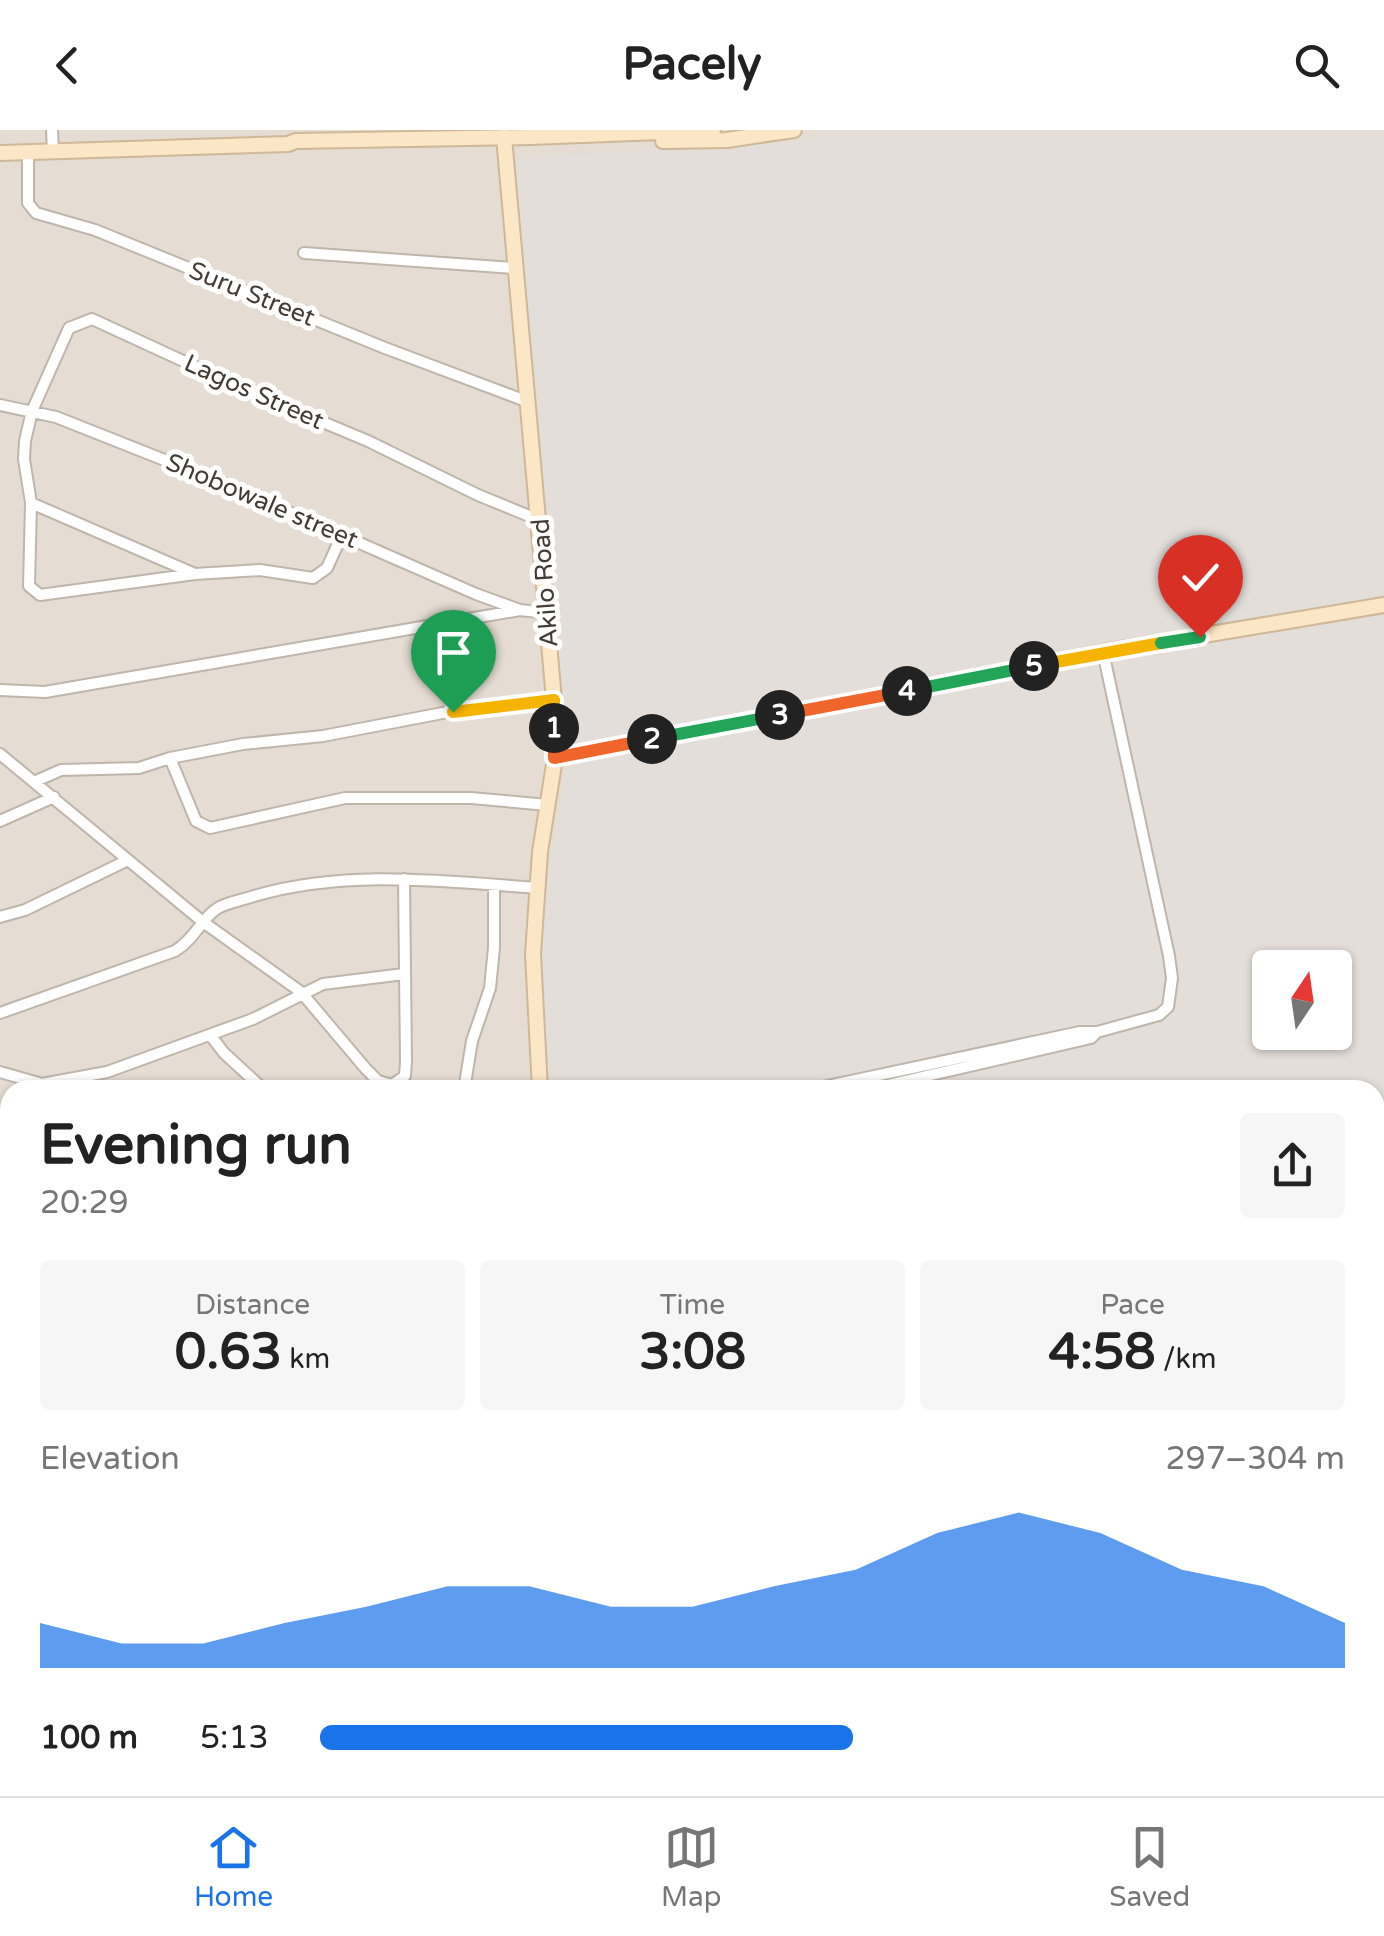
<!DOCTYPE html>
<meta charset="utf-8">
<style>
body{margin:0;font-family:"Varela Round",sans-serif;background:#f6f6f6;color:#222;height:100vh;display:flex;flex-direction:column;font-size:38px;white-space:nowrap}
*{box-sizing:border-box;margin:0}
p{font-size:32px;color:#767676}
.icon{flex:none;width:55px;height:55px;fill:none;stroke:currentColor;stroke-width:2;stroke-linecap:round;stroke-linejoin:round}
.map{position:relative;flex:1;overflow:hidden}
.details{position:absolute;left:0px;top:950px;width:1385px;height:718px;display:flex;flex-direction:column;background:#fff;border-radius:30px 30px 0 0;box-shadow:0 2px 8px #0004}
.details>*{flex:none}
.needle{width:65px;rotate:13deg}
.buttons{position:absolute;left:1252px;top:820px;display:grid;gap:20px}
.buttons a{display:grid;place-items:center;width:100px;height:100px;border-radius:10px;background:#fff;box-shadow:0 2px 8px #0004;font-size:50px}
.pin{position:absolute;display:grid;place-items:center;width:85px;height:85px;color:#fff;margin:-102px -42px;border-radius:50% 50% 50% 0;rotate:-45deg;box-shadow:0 0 10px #0007}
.pin .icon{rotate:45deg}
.km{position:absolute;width:50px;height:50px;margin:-25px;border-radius:50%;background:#222;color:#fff;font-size:28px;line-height:50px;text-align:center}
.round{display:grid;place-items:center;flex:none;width:105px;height:105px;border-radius:10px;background:#f6f6f6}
.summary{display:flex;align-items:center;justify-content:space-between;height:170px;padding:0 40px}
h1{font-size:55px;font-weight:700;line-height:75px}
.stats{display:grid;grid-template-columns:repeat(3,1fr);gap:15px;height:170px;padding:10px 40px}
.stats div{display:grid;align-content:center;border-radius:10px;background:#f6f6f6;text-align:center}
.stats b{font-size:50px;font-weight:700}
.stats small{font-size:28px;font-weight:400}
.stats p{font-size:28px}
.chart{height:280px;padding:20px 40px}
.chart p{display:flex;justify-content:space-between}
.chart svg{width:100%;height:180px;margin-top:10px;fill:#1a73e8;opacity:.7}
ul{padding:0 40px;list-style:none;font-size:32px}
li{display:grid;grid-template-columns:160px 120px 1fr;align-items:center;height:75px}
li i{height:25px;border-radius:12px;background:#1a73e8}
header{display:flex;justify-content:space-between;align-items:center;height:130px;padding:0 40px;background:#fff;font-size:45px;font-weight:700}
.dock{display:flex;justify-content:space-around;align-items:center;height:140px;border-top:2px solid #e0e0e0;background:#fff;font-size:28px;color:#767676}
.dock a{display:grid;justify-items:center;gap:5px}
.dock .current{color:#1a73e8}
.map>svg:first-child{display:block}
.residential{fill:#e5ddd3}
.industrial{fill:#e3deda;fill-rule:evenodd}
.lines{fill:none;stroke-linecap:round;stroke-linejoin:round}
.stream{stroke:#a4d8eb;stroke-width:2.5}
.street-casing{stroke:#bfb5ab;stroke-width:14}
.secondary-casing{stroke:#cfb897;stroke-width:18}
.street{stroke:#fff;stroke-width:10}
.secondary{stroke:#fbe6c5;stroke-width:14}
.split-1-casing{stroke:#fff;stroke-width:20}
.split-2-casing{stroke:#fff;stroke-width:20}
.split-3-casing{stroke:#fff;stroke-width:20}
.split-4-casing{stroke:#fff;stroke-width:20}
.split-5-casing{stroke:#fff;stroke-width:20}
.split-6-casing{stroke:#fff;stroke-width:20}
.split-7-casing{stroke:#fff;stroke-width:20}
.split-1{stroke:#f5b400;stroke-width:12}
.split-2{stroke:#f0652b;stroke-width:12}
.split-3{stroke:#22a559;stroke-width:12}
.split-4{stroke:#f0652b;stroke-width:12}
.split-5{stroke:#22a559;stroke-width:12}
.split-6{stroke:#f5b400;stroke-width:12}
.split-7{stroke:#22a559;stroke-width:12}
.labels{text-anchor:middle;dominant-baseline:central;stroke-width:10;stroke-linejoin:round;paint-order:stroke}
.street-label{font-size:25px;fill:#433c35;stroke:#fff}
</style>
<header><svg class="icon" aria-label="back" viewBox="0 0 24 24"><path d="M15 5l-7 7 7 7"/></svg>Pacely<svg class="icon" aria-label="search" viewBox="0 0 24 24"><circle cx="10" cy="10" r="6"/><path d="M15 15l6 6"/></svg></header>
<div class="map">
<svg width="1384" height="1666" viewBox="0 0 1384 1666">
<rect width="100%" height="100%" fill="#f1ece5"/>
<!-- residential -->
<path class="residential" d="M 0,0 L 823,0 L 813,10 L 566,639 L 539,811 L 545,960 L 10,960 L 10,1258 L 0,1253 Z"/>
<!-- industrial -->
<path class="industrial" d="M 823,0 L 1384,0 L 1384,1092 L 1375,1094 L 1375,960 L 545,960 L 539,811 L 566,639 L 513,28 L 813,10 ZM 1270,838 L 1335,838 L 1335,902 L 1270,902 Z
M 1384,1146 L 1384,1666 L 0,1666 L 0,1253 L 10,1258 L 10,1658 L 1375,1658 L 1375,1147 Z"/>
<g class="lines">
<!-- stream -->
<path class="stream" d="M 0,1380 L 10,1379"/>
<defs>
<path id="street" d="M 52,0 L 53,22
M 28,22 L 28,73 L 36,83 L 95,100 L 385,218 L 526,271
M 304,123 L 513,138
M 0,275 L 56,287 L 220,352 L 476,464 L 520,480
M 31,373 L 195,444
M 342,405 L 327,438 L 313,448 L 260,440 L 195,444 L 40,465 L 29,456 L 31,373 L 24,329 L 25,311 L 32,281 L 69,198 L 92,189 L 246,260 L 368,311 L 478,365 L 539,390
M 0,560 L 45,562 L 520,480 L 547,483
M 0,624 L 203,792 L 301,862 L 366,939 L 378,951 L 392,955 L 405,946 L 406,931 L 404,749
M 170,628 L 196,691 L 210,698 L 345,668 L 471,668 L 548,675
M 36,651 L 61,640 L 139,638 L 170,628 L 243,614 L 323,606 L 453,581 L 554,570
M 0,691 L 54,667
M 0,787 L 25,780 L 128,730
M 0,883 L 175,821 C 197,807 201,788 218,778 C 228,772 243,770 254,766 C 346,739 443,751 537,758
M 211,906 L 224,923 L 261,957
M 0,942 L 42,954 L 107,942 L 253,889 L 323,854 L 404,844
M 464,960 L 472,911 L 490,858 L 494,818 L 494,755
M 809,960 L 1080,902 L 1097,902
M 866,960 L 1091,908 L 1097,902 L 1159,885 L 1168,877 L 1172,848 L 1169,826 L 1103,522
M 666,1658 L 714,1666"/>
<path id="secondary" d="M 504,7 L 554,570 L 555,628 L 540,722 L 533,824 L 540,960
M 663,11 L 727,10 L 794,0
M 0,23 L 288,14 L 296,11 L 530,7 L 713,0
M 555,628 L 1103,522 L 1384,475
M 0,1036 L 10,1039
M 0,1621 L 10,1622
M 262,1658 L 282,1660
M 294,1666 L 295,1658"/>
</defs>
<!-- street casing -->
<use href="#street" class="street-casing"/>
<!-- secondary casing -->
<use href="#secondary" class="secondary-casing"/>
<!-- street -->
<use href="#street" class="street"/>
<!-- secondary -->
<use href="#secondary" class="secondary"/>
</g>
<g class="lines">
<defs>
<path id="split-1" d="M 453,582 L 554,570 L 554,598"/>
<path id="split-2" d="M 554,598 L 554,628 L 652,609"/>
<path id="split-3" d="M 652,609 L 780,585"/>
<path id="split-4" d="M 780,585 L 907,561"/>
<path id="split-5" d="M 907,561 L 1034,536"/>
<path id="split-6" d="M 1034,536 L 1161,513"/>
<path id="split-7" d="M 1161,513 L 1200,507"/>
</defs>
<!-- split-1 casing -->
<use href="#split-1" class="split-1-casing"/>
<!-- split-2 casing -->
<use href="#split-2" class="split-2-casing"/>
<!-- split-3 casing -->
<use href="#split-3" class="split-3-casing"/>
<!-- split-4 casing -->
<use href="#split-4" class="split-4-casing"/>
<!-- split-5 casing -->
<use href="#split-5" class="split-5-casing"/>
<!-- split-6 casing -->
<use href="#split-6" class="split-6-casing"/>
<!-- split-7 casing -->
<use href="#split-7" class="split-7-casing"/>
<!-- split-1 -->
<use href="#split-1" class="split-1"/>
<!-- split-2 -->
<use href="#split-2" class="split-2"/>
<!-- split-3 -->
<use href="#split-3" class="split-3"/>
<!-- split-4 -->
<use href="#split-4" class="split-4"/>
<!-- split-5 -->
<use href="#split-5" class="split-5"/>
<!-- split-6 -->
<use href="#split-6" class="split-6"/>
<!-- split-7 -->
<use href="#split-7" class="split-7"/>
</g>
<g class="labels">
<!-- street labels -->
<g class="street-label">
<text transform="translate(252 164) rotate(22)">Suru Street</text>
<text transform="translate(254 262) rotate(24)">Lagos Street</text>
<text transform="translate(262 371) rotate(23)">Shobowale street</text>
<text transform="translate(545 453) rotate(-94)">Akilo Road</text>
</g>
</g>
</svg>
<div class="buttons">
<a><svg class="needle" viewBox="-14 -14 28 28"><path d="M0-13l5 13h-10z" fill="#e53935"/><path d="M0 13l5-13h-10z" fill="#767676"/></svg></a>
</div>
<div class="pin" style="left:453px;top:582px;background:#1e9e55"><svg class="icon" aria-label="arrive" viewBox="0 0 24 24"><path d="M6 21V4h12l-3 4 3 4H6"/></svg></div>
<div class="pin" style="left:1200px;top:507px;background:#d93025"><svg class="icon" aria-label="check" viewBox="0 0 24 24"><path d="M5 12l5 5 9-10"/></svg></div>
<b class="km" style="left:554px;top:598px">1</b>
<b class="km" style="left:652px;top:609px">2</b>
<b class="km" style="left:780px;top:585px">3</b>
<b class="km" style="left:907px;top:561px">4</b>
<b class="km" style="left:1034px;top:536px">5</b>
<section class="details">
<div class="summary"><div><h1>Evening run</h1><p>20:29</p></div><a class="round"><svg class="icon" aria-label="share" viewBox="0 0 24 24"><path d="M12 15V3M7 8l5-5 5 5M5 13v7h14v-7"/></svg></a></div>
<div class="stats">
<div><p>Distance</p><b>0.63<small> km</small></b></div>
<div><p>Time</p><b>3:08</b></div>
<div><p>Pace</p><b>4:58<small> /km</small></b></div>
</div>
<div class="chart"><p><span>Elevation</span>297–304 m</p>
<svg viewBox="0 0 160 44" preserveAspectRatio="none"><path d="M0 44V33L10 38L20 38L30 33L40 29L50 24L60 24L70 29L80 29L90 24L100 20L110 11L120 6L130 11L140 20L150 24L160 33V44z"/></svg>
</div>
<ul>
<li><b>100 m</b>5:13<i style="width:52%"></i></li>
</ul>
</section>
</div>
<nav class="dock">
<a class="current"><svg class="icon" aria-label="home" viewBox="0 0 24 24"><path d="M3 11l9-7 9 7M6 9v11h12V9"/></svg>Home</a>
<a><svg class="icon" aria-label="map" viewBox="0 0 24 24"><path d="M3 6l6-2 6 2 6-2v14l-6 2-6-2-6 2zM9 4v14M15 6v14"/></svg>Map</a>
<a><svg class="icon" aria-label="saved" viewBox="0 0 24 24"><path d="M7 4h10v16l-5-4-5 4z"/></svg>Saved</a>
</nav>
